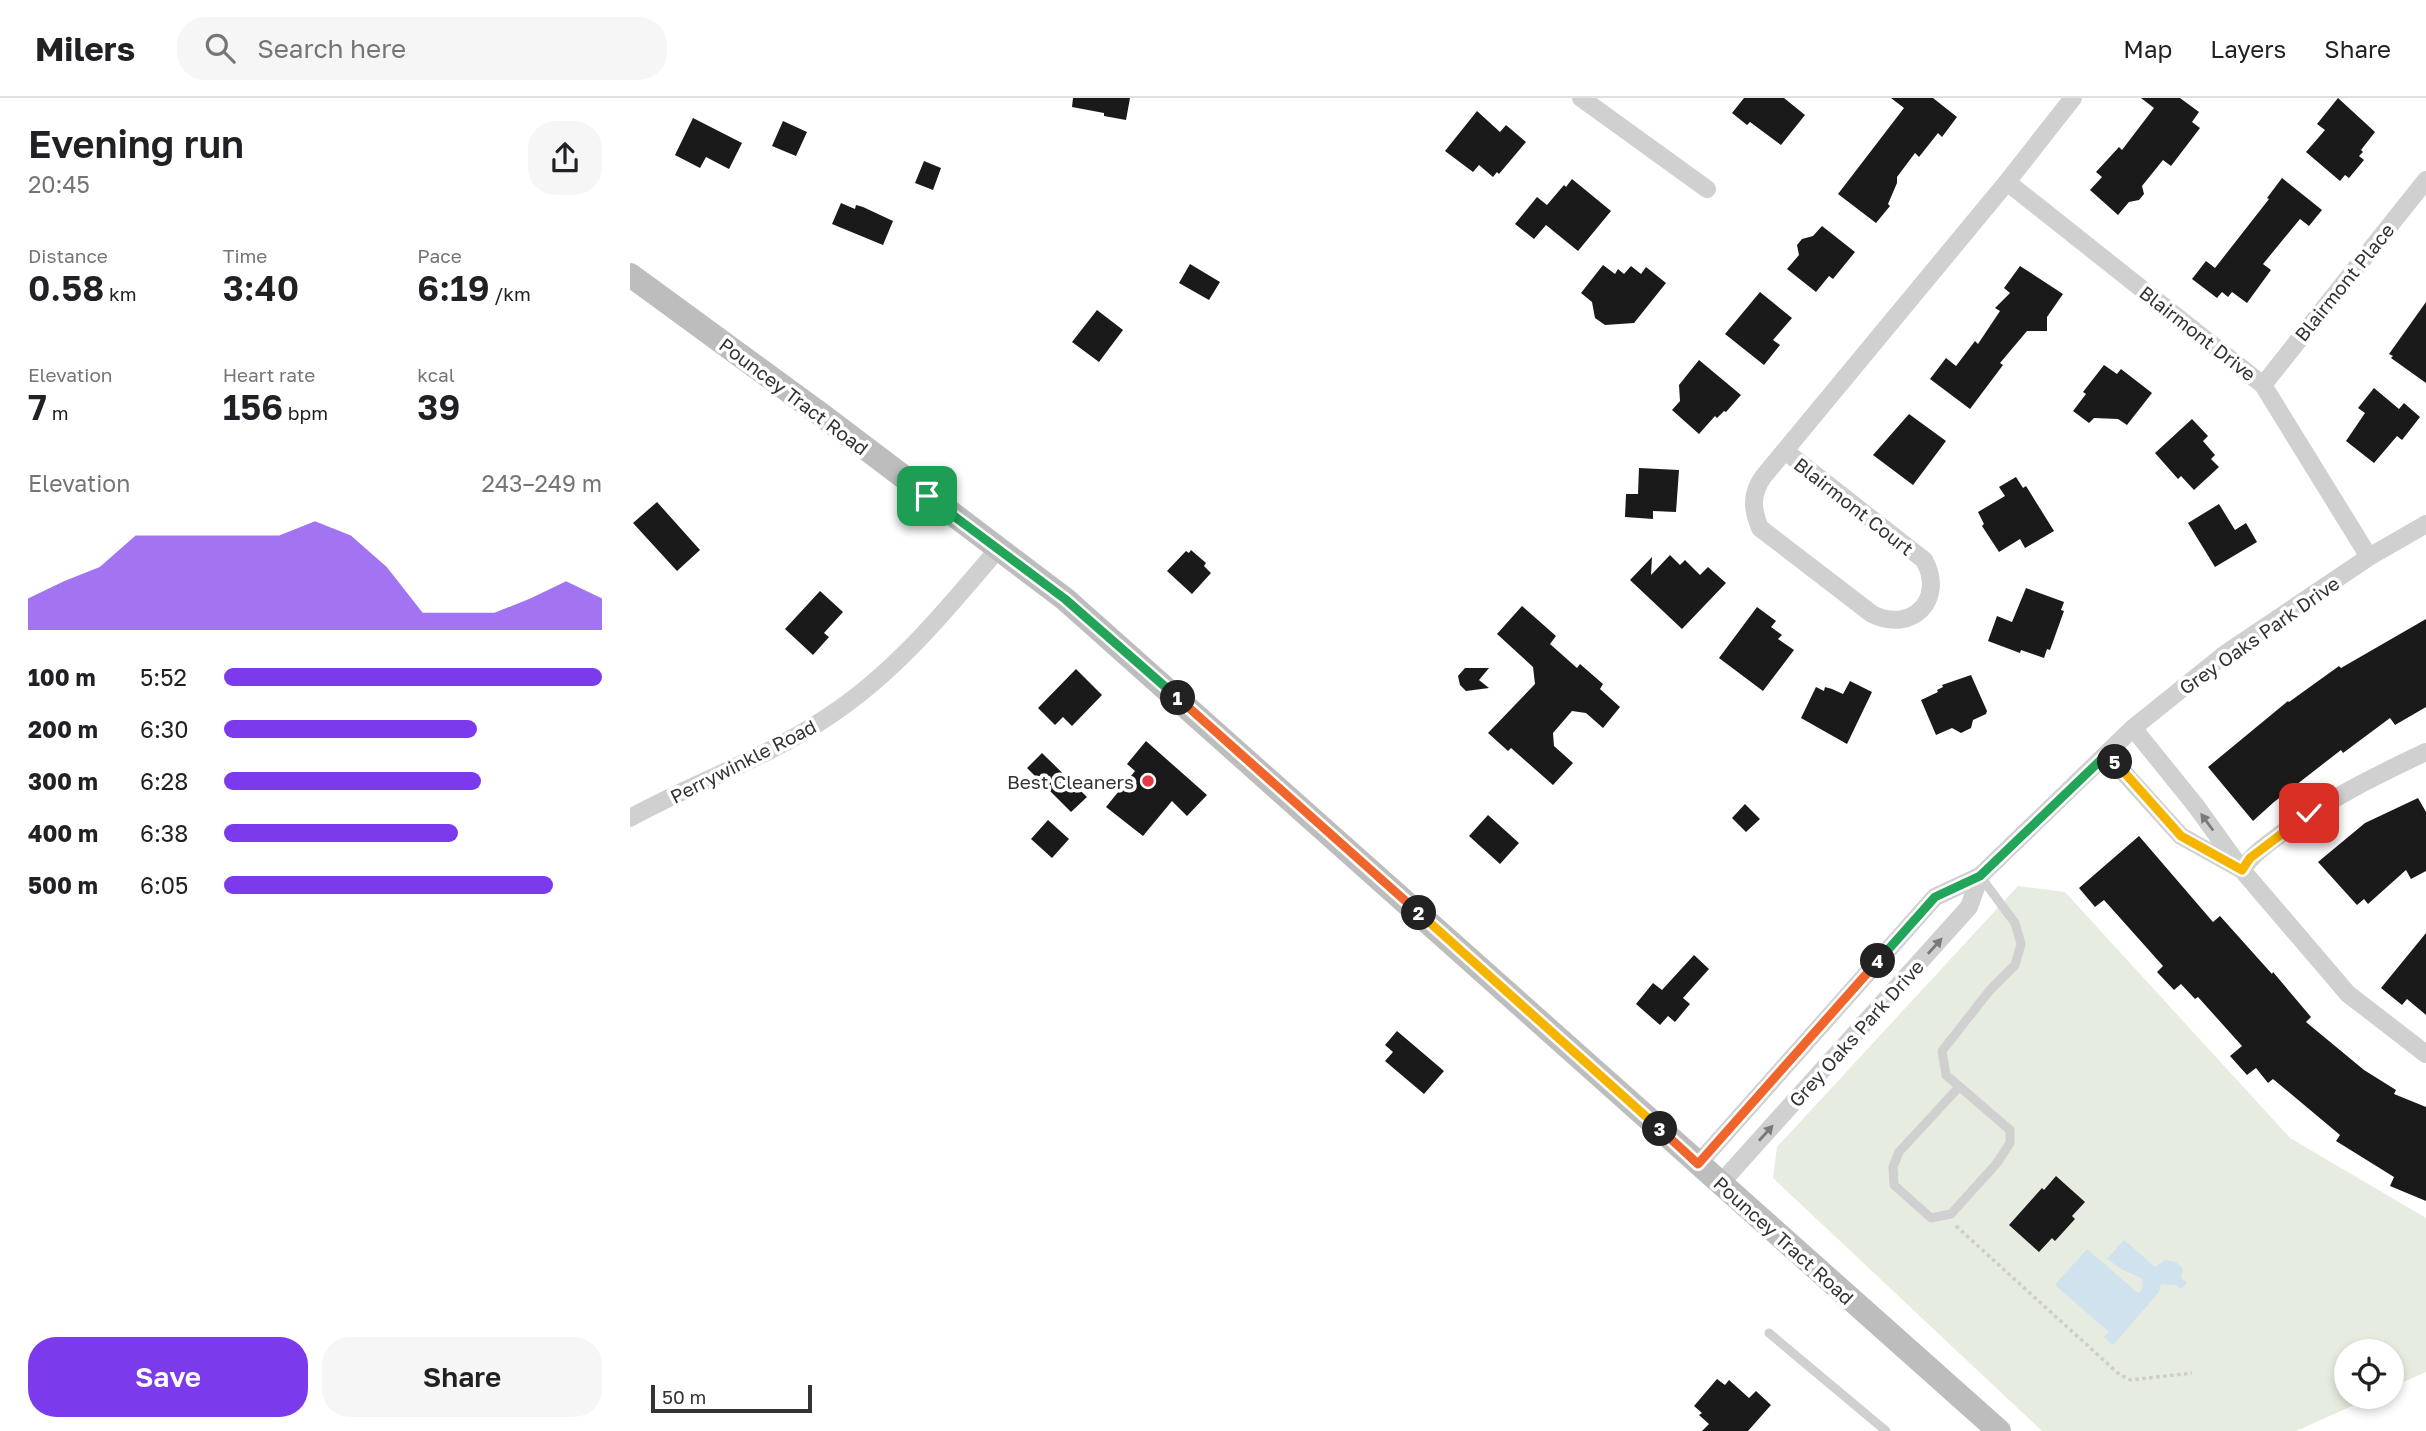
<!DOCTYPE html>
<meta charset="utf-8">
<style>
body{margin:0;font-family:"Golos Text",sans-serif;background:#f6f6f6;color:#202124;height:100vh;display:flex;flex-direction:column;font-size:26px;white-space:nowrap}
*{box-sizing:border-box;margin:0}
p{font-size:23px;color:#757577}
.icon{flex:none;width:38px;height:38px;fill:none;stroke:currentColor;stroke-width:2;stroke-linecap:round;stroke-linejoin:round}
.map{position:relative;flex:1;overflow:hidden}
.drawer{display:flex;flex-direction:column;background:#fff;width:630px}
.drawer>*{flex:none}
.buttons{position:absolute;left:1704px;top:1241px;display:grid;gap:14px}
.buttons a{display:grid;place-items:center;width:70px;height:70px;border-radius:50%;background:#fff;box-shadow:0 4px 10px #0003;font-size:35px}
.scale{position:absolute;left:21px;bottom:18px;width:161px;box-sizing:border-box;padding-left:7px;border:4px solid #333;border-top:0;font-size:19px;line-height:24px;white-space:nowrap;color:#333;-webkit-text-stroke:5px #fff;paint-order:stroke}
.pin{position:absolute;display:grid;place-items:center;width:60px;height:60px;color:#fff;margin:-30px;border-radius:14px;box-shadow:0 4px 10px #0006}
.km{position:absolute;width:35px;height:35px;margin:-18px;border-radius:50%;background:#222;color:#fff;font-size:19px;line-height:35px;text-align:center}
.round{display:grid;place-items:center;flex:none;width:74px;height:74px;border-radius:28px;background:#f6f6f6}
.summary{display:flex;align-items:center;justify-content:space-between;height:119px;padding:0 28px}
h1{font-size:38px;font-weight:600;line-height:52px}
.figures{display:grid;grid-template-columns:repeat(3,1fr);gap:10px;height:119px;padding:7px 28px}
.figures div{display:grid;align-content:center}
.figures b{font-size:35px;font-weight:600}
.figures small{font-size:19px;font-weight:400}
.figures p{font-size:19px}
.chart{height:196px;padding:14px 28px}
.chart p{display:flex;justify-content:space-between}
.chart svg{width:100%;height:126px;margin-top:7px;fill:#7c3aed;opacity:.7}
.button{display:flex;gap:14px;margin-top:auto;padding:14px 28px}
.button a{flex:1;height:80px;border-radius:28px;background:#7c3aed;color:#fff;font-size:28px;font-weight:600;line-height:80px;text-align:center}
.button a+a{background:#f6f6f6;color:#202124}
ul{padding:0 28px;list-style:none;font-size:23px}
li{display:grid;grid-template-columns:112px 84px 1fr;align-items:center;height:52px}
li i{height:18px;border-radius:9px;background:#7c3aed}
header{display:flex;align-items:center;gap:42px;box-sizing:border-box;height:98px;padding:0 35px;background:#fff;border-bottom:2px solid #e0e0e0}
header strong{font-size:33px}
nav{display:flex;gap:38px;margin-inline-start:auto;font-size:24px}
.search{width:490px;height:63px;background:#f6f6f6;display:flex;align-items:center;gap:18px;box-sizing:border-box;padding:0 24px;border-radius:28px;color:#757577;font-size:26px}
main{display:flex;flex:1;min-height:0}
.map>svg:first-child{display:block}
.green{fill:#e6ecdf}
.water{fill:#cfe2ee}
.building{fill:#1a1a1a}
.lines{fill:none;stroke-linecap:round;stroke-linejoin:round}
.path{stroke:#cdcdcd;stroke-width:3.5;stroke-dasharray:3.5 3.5;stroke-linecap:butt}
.service{stroke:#d0d0d0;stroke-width:9}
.minor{stroke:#d0d0d0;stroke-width:18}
.secondary{stroke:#bdbdbd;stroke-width:24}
.oneway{fill:#7a7a7a}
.split-1-casing{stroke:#fff;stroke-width:14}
.split-2-casing{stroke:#fff;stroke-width:14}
.split-3-casing{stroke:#fff;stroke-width:14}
.split-4-casing{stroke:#fff;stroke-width:14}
.split-5-casing{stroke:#fff;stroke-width:14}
.split-6-casing{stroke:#fff;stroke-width:14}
.split-1{stroke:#22a559;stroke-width:9}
.split-2{stroke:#f0652b;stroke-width:9}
.split-3{stroke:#f5b400;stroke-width:9}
.split-4{stroke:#f0652b;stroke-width:9}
.split-5{stroke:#22a559;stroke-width:9}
.split-6{stroke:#f5b400;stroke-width:9}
.poi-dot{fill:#e63946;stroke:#fff;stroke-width:2.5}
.labels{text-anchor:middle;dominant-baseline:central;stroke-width:7;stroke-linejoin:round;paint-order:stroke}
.street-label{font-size:19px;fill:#333;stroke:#fff}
.poi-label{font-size:19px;fill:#333;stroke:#fff;text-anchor:end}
</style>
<header>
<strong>Milers</strong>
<div class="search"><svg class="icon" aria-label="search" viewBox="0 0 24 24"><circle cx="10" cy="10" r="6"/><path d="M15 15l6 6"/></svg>Search here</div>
<nav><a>Map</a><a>Layers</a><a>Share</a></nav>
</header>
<main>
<section class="drawer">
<div class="summary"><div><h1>Evening run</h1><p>20:45</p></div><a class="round"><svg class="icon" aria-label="share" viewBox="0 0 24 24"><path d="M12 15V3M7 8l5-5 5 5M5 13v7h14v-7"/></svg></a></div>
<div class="figures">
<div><p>Distance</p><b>0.58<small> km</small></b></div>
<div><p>Time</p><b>3:40</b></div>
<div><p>Pace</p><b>6:19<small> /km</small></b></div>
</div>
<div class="figures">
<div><p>Elevation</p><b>7<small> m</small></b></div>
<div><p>Heart rate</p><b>156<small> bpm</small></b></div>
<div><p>kcal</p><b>39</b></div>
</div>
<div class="chart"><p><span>Elevation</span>243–249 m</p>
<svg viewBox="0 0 160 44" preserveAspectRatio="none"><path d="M0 44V33L10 27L20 22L30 11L40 11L50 11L60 11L70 11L80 6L90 11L100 22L110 38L120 38L130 38L140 33L150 27L160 33V44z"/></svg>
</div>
<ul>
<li><b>100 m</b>5:52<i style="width:100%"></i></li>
<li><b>200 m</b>6:30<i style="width:67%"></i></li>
<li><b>300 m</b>6:28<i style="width:68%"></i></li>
<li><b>400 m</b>6:38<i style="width:62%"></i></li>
<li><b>500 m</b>6:05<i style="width:87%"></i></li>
</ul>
<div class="button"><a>Save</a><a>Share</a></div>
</section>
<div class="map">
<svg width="1796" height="1333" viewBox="0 0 1796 1333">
<rect width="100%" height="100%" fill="#fff"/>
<!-- green -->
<path class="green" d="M 1388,788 L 1435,794 L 1660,1040 L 1796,1120 L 1796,1274 L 1762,1289 L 1762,1253 L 1717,1253 L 1717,1298 L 1742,1299 L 1666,1333 L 1412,1333 L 1143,1080 L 1147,1049 Z"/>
<!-- water -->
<path class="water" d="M 1494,1142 L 1525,1169 L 1535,1162 L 1546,1164 L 1553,1171 L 1551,1180 L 1557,1185 L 1551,1191 L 1546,1187 L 1531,1186 L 1529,1194 L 1483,1247 L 1474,1239 L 1479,1234 L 1425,1187 L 1457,1151 L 1508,1195 L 1512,1192 L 1513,1181 L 1493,1172 L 1477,1161 Z"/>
<!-- building -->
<path class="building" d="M 443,0 L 500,0 L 496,22 L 474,18 L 474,15 L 442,9 Z
M 1114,0 L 1154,0 L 1175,17 L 1151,47 L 1120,24 L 1117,27 L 1102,15 Z
M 1261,0 L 1303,0 L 1327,19 L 1312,39 L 1308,35 L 1289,59 L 1285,55 L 1267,79 L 1267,85 L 1258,106 L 1260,108 L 1246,125 L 1208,96 L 1274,10 Z
M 1511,0 L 1550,0 L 1569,14 L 1562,24 L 1570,30 L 1541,68 L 1533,62 L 1512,88 L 1514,96 L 1509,102 L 1499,104 L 1488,117 L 1460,92 L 1472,79 L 1466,74 L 1489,49 L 1492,52 L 1524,10 Z
M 1708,0 L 1745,34 L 1731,52 L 1733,54 L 1729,58 L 1734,62 L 1719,80 L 1715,77 L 1710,83 L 1676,54 L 1695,32 L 1687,26 Z
M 847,13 L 870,34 L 876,27 L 896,44 L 869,76 L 867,74 L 863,79 L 849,67 L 843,74 L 815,53 Z
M 63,20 L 112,45 L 99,71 L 76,59 L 70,70 L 45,57 Z
M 153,23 L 177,34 L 166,58 L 142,48 Z
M 294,63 L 311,70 L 303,92 L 285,85 Z
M 1652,80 L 1692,112 L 1679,128 L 1670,121 L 1633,166 L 1641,172 L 1617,205 L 1602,194 L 1598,199 L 1592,194 L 1587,200 L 1562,181 L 1576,163 L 1585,170 L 1639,101 L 1637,100 Z
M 942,81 L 981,113 L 948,153 L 916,127 L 904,141 L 885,126 L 907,99 L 917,107 L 934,87 L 936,89 Z
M 211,105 L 225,111 L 226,107 L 233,109 L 263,123 L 253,147 L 202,126 Z
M 1192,128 L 1225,154 L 1203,181 L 1199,178 L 1186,194 L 1157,171 L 1169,157 L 1167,147 L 1172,141 L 1183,138 Z
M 560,166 L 590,184 L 579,202 L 549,185 Z
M 973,167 L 985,176 L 988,171 L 994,176 L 1001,168 L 1011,176 L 1016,169 L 1036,185 L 1004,225 L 975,227 L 965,220 L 962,204 L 951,195 Z
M 1390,168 L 1433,196 L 1417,219 L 1417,233 L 1397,233 L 1370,265 L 1373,267 L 1340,311 L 1300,281 L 1316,260 L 1326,268 L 1345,243 L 1348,246 L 1370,213 L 1365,210 L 1380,195 L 1374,190 Z
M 1130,194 L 1162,220 L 1143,242 L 1150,247 L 1134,267 L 1095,236 Z
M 1796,204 L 1796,285 L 1761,260 L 1763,258 L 1759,256 Z
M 467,212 L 493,232 L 469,264 L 442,244 Z
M 1069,262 L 1111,297 L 1096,314 L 1094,313 L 1087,320 L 1085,318 L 1069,336 L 1042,312 L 1050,303 L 1049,287 Z
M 1474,267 L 1487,276 L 1491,271 L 1522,295 L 1497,327 L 1488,321 L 1464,320 L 1459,325 L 1443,313 L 1456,296 L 1453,294 Z
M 1744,290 L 1769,311 L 1774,305 L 1790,319 L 1772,342 L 1767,338 L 1744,365 L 1716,343 L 1735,315 L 1728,310 Z
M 1279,316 L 1316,343 L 1283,387 L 1243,357 Z
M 1562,321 L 1578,338 L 1573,343 L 1585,357 L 1581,361 L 1589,369 L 1564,392 L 1551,378 L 1548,381 L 1525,355 Z
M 1009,370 L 1049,372 L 1046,414 L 1023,413 L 1023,421 L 995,419 L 996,396 L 1008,396 Z
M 1386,379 L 1393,390 L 1396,388 L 1424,433 L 1395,450 L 1390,441 L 1369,454 L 1352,428 L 1354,426 L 1348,414 L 1375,398 L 1369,389 Z
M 27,404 L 70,452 L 47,473 L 3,425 Z
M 1589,406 L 1605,432 L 1616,425 L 1627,444 L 1585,469 L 1558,425 Z
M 561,452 L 576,465 L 574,468 L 581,475 L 562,496 L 537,473 L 556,453 L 559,455 Z
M 1040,457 L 1050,467 L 1055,462 L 1070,477 L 1078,469 L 1096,485 L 1052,531 L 1000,482 L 1022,459 L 1021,477 Z
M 1396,490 L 1434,504 L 1431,512 L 1434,513 L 1420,552 L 1417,551 L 1414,560 L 1391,552 L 1390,555 L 1358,543 L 1367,518 L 1382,524 Z
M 190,493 L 213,514 L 194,535 L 199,539 L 183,557 L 155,531 Z
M 892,508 L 926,538 L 920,546 L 947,570 L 950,566 L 973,586 L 970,591 L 990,609 L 973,630 L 956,615 L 942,613 L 923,635 L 924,648 L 943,665 L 923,687 L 881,650 L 878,653 L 858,635 L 905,586 L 903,569 L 867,536 Z
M 1127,509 L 1146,523 L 1141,529 L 1152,537 L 1148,541 L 1164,552 L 1133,593 L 1089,560 Z
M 1796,521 L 1796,609 L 1765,627 L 1760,620 L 1713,655 L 1711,652 L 1644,704 L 1623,723 L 1578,669 L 1658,603 L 1659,604 L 1709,568 L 1711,570 Z
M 835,570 L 859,570 L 849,582 L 859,590 L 836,593 L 830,587 L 828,578 Z
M 446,571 L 472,597 L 442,628 L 433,619 L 425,627 L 408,610 Z
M 1341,577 L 1357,613 L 1356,616 L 1343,622 L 1341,630 L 1331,635 L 1322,630 L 1306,637 L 1291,602 L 1308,594 L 1307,592 L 1313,589 L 1312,587 Z
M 1220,583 L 1242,594 L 1217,646 L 1171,620 L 1186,589 L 1194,593 L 1195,589 L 1202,591 L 1213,596 Z
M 516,643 L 577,697 L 557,718 L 542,703 L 513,738 L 476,709 L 505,673 L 497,666 Z
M 412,655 L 457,699 L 441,714 L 397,670 Z
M 1788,700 L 1796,714 L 1796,773 L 1781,781 L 1776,772 L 1738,806 L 1734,801 L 1727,807 L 1688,764 L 1735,725 Z
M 1115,706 L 1130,721 L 1116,734 L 1102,720 Z
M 858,717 L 889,745 L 870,766 L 839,738 Z
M 418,722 L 439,741 L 422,760 L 401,741 Z
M 1509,738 L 1583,824 L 1590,818 L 1642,876 L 1643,874 L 1681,919 L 1676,924 L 1734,972 L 1766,992 L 1764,996 L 1796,1009 L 1796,1103 L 1760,1088 L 1764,1079 L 1706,1043 L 1710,1037 L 1643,981 L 1638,985 L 1626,970 L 1617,977 L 1600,958 L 1612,948 L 1568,899 L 1565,901 L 1551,886 L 1544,892 L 1527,874 L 1533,868 L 1474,802 L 1465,809 L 1449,790 Z
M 1796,835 L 1796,917 L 1777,901 L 1772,907 L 1751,890 Z
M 1064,857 L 1079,871 L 1053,900 L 1060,906 L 1045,924 L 1038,918 L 1030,927 L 1006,906 L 1023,885 L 1032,892 Z
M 767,933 L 814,973 L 794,996 L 755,963 L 763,954 L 755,947 Z
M 1426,1078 L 1455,1104 L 1442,1118 L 1445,1121 L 1425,1143 L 1422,1140 L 1409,1154 L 1379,1127 L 1412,1090 L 1414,1092 Z
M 1087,1281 L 1095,1287 L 1099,1282 L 1119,1300 L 1126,1293 L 1141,1307 L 1118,1333 L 1072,1333 L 1079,1326 L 1069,1317 L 1072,1315 L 1064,1308 Z"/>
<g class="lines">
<!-- path -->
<path class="path" d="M 1326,1128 L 1490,1277 L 1501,1282 L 1562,1275"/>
<!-- service -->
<path class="service" d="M 1329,989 L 1269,1054 L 1263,1069 L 1264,1087 L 1301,1120 L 1321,1116 L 1367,1065 L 1380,1045 L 1380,1032 L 1316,977 L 1312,953 L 1360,892 L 1385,867 L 1391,846 L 1385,825 L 1350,778
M 1139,1235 L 1256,1333"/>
<!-- minor -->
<path class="minor" d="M 951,0 L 1077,91
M 1377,84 L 1633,287 L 1739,459
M 1633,287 L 1796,82
M 1155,353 L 1294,462 C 1316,501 1282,536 1242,516 L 1130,430 C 1122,411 1121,396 1133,379 L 1377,84 L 1443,0
M 1796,654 C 1745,678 1696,702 1651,736 C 1636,747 1622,757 1612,772 L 1718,896 L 1796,956
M 1477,656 L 1551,738 L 1612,772 L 1566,708 L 1503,630
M 0,720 C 65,684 137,660 199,618 C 266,574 317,511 368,451
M 1068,1066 L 1305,799 L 1350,778 L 1503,630 L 1595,556 L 1739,459 L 1796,426
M 1090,1086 L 1339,809 L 1350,778"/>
<!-- secondary -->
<path class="secondary" d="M 0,177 L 193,318 L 435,501 L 1369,1333"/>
</g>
<!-- one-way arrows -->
<defs><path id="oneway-solid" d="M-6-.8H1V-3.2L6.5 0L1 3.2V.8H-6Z" transform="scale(1.75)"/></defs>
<g class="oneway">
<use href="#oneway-solid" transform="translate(1577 724) rotate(-126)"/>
<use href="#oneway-solid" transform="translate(1305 848) rotate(-48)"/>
<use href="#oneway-solid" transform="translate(1136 1035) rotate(-48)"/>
</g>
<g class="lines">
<defs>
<path id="split-1" d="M 297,398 L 435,501 L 548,600"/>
<path id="split-2" d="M 548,600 L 789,815"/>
<path id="split-3" d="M 789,815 L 1030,1031"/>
<path id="split-4" d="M 1030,1031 L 1068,1066 L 1248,863"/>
<path id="split-5" d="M 1248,863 L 1305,799 L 1350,778 L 1477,656 L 1485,664"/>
<path id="split-6" d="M 1485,664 L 1551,738 L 1612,772 L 1620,760 L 1679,715"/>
</defs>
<!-- split-1 casing -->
<use href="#split-1" class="split-1-casing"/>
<!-- split-2 casing -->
<use href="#split-2" class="split-2-casing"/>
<!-- split-3 casing -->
<use href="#split-3" class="split-3-casing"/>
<!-- split-4 casing -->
<use href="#split-4" class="split-4-casing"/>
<!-- split-5 casing -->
<use href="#split-5" class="split-5-casing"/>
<!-- split-6 casing -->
<use href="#split-6" class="split-6-casing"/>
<!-- split-1 -->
<use href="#split-1" class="split-1"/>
<!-- split-2 -->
<use href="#split-2" class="split-2"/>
<!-- split-3 -->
<use href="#split-3" class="split-3"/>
<!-- split-4 -->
<use href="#split-4" class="split-4"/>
<!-- split-5 -->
<use href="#split-5" class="split-5"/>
<!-- split-6 -->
<use href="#split-6" class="split-6"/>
</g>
<!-- markers -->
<circle class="poi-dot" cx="518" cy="683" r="7"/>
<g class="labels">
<!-- street labels -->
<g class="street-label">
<text transform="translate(1714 184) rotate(-51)">Blairmont Place</text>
<text transform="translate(1568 235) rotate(38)">Blairmont Drive</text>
<text transform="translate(164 298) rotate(37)">Pouncey Tract Road</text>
<text transform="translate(1224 408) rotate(38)">Blairmont Court</text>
<text transform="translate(1629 537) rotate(-35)">Grey Oaks Park Drive</text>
<text transform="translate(113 663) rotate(-27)">Perrywinkle Road</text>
<text transform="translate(1226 935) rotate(-48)">Grey Oaks Park Drive</text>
<text transform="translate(1154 1142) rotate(42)">Pouncey Tract Road</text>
</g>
<!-- poi labels -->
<g class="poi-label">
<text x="504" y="683">Best Cleaners</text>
</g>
</g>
</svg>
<div class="buttons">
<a><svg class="icon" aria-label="locate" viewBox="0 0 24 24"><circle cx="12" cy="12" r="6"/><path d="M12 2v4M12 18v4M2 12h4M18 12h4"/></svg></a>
</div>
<div class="scale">50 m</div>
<div class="pin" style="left:297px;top:398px;background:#1e9e55"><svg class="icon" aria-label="arrive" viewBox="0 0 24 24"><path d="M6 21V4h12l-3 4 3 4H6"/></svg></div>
<div class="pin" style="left:1679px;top:715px;background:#d93025"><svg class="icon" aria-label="check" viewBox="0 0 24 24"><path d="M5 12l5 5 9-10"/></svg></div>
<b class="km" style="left:548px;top:600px">1</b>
<b class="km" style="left:789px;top:815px">2</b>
<b class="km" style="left:1030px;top:1031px">3</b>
<b class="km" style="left:1248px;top:863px">4</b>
<b class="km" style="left:1485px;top:664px">5</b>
</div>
</main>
